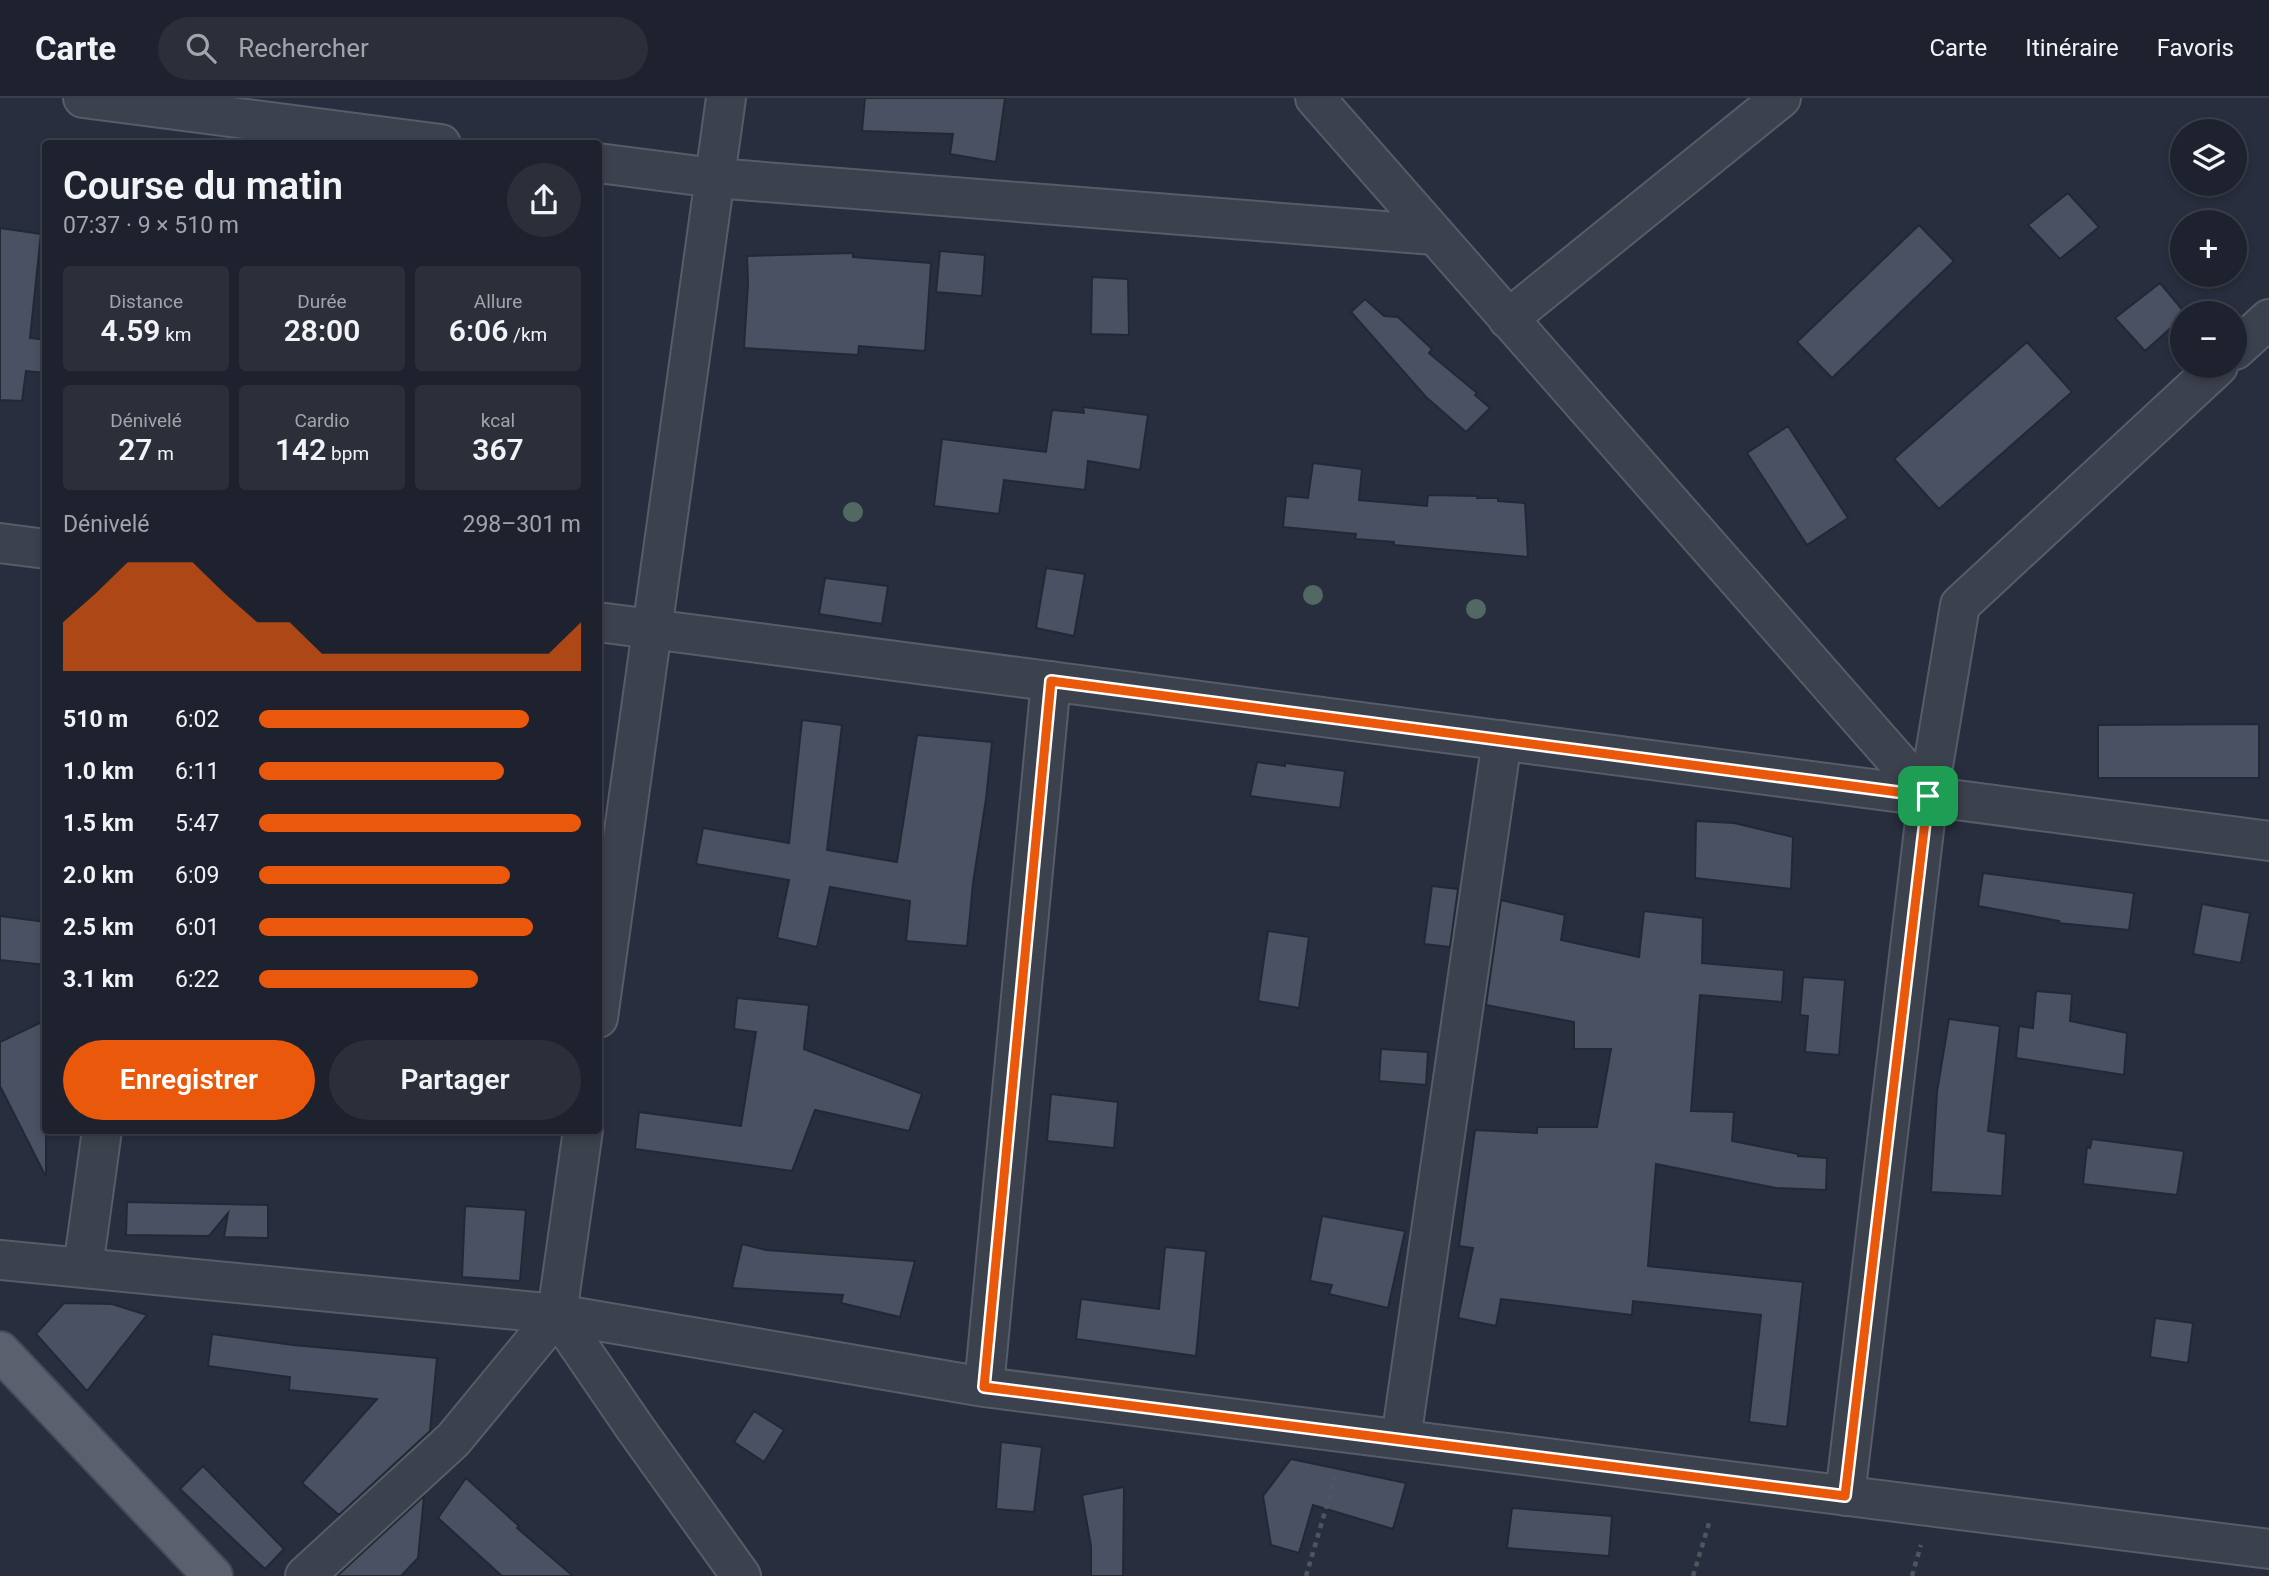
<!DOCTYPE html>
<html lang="fr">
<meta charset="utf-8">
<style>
body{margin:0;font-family:Roboto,sans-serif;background:#2b2f3a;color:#f1f3f6;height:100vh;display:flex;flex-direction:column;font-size:26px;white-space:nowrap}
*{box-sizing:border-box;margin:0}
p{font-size:23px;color:#a1a4aa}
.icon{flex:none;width:38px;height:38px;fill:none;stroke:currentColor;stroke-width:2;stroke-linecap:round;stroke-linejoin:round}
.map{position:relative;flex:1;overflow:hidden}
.drawer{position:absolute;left:42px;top:42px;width:560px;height:994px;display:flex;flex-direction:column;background:#1e222e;border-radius:7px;box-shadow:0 4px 10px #0003,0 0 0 2px #3c3f4a}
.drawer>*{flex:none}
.tools{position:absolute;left:2170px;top:21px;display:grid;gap:14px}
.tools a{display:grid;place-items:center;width:77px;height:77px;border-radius:50%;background:#1e222e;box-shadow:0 4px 10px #0003,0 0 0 2px #3c3f4a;font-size:35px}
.pin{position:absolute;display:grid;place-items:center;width:60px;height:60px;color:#fff;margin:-30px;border-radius:14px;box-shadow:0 4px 10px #0006}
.round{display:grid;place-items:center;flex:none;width:74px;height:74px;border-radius:37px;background:#2b2f3a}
.head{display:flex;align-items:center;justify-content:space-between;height:119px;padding:0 21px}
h1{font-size:38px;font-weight:600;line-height:52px}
.stats{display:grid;grid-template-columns:repeat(3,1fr);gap:10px;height:119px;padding:7px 21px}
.stats div{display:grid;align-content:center;border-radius:7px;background:#2b2f3a;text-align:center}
.stats b{font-size:30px;font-weight:600}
.stats small{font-size:19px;font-weight:400}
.stats p{font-size:19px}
.chart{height:196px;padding:14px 21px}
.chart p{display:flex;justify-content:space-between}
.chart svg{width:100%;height:126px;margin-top:7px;fill:#ea580c;opacity:.7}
.button{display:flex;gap:14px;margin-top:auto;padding:14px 21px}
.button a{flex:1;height:80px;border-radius:42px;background:#ea580c;color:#fff;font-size:28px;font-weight:600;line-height:80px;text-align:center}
.button a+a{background:#2b2f3a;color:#f1f3f6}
ul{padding:0 21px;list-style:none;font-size:23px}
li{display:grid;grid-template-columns:112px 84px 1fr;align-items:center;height:52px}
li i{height:18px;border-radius:9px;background:#ea580c}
header{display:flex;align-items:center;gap:42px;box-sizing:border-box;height:98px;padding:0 35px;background:#1e222e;border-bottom:2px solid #3c3f4a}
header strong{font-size:33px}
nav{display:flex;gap:38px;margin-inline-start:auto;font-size:24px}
.search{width:490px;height:63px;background:#2b2f3a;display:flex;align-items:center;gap:18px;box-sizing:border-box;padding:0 24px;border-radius:38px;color:#a1a4aa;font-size:26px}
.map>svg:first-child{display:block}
.building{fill:#4a5162;stroke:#232835;stroke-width:2}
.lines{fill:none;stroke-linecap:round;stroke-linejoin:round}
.minor-casing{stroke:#575c69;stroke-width:42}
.major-casing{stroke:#464a57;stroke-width:42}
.path{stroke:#4a585e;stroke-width:4.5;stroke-dasharray:5 5;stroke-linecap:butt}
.minor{stroke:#3c414e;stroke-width:38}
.major{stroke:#5b606e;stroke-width:38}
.tree{fill:#516863}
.route-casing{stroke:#fff;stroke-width:14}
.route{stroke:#ea580c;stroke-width:9}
</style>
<header>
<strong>Carte</strong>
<div class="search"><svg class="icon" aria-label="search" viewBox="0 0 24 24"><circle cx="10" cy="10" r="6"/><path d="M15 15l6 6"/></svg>Rechercher</div>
<nav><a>Carte</a><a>Itinéraire</a><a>Favoris</a></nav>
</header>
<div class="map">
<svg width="2269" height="1478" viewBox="0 0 2269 1478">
<rect width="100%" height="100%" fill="#282e3e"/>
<!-- building -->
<path class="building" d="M 865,0 L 1005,0 L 996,64 L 950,56 L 953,36 L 862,33 Z
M 2068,95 L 2099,129 L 2060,161 L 2028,127 Z
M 1919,127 L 1954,163 L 1832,280 L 1797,244 Z
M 0,130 L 41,136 L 30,240 L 46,242 L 46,275 L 26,273 L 22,303 L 0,302 Z
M 940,153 L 985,157 L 982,198 L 936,194 Z
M 853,155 L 853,159 L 931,165 L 925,253 L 859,248 L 858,257 L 744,250 L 748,185 L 747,158 Z
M 1092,179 L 1128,181 L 1129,237 L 1091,236 Z
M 2160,185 L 2185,215 L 2182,215 L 2182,220 L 2145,253 L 2115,220 Z
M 1365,201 L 1384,218 L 1398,219 L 1432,251 L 1429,255 L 1477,295 L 1475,297 L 1490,310 L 1466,334 L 1426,299 L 1351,214 Z
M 2027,244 L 2072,294 L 1939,411 L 1894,361 Z
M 1083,309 L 1148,317 L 1140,372 L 1088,363 L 1085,392 L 1004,382 L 999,416 L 934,408 L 942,341 L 1046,354 L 1052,312 L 1084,315 Z
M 1788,328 L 1848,420 L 1807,447 L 1747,355 Z
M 1313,365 L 1362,371 L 1359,402 L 1427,408 L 1428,397 L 1477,398 L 1477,400 L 1498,400 L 1498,403 L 1525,405 L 1528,459 L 1394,447 L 1394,444 L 1355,441 L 1356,436 L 1283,429 L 1286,398 L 1308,400 Z
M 1046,470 L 1085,476 L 1074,538 L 1036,530 Z
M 825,480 L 888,488 L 882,526 L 819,516 Z
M 802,622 L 842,627 L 827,752 L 897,764 L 917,637 L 992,644 L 986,701 L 973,785 L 967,848 L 906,843 L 910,803 L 830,789 L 817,849 L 777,840 L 789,782 L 696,766 L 703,730 L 789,745 Z
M 2259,626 L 2259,680 L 2098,680 L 2098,627 Z
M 1257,664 L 1285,668 L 1285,665 L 1345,673 L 1340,710 L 1250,698 Z
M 1696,723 L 1734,725 L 1793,739 L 1791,791 L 1695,780 Z
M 1983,775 L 2134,795 L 2129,832 L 2058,825 L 2059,823 L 1978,808 Z
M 1432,788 L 1458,791 L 1450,849 L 1424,846 Z
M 1501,802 L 1565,817 L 1561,842 L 1639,859 L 1644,813 L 1703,820 L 1702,865 L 1784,872 L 1782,904 L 1700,897 L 1691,1013 L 1734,1014 L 1732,1043 L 1798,1056 L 1798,1058 L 1827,1060 L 1826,1092 L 1776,1090 L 1656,1066 L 1648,1168 L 1803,1184 L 1787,1329 L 1749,1324 L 1761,1217 L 1633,1203 L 1632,1217 L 1501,1201 L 1496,1228 L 1458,1220 L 1473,1150 L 1459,1148 L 1475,1032 L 1537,1035 L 1537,1029 L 1597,1029 L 1611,951 L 1574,951 L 1574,924 L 1486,907 Z
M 2202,806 L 2250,815 L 2241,865 L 2193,856 Z
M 0,818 L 46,824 L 46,867 L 0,862 Z
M 1268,833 L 1309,839 L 1299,910 L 1258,903 Z
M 1803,879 L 1845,882 L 1839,957 L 1805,954 L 1808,918 L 1800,917 Z
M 2036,893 L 2072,896 L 2070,923 L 2127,935 L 2124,977 L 2016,960 L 2019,928 L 2033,930 Z
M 737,900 L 809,907 L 804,951 L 922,996 L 909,1033 L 815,1012 L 792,1073 L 635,1051 L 639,1014 L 741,1028 L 756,934 L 734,931 Z
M 1949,921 L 2000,928 L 1988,1033 L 2006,1036 L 2002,1098 L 1931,1094 L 1937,994 Z
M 46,922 L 46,1079 L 0,988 L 0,944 Z
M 1381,951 L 1428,954 L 1426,987 L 1379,983 Z
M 1051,996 L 1118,1004 L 1114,1050 L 1047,1043 Z
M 2092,1041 L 2184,1053 L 2177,1097 L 2083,1086 L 2087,1049 L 2090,1050 Z
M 127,1104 L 268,1107 L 268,1140 L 224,1139 L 228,1115 L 209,1138 L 126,1137 Z
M 465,1108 L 526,1112 L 520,1183 L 462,1179 Z
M 1322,1118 L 1405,1133 L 1388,1210 L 1329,1196 L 1332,1187 L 1310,1183 Z
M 742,1146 L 766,1152 L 915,1163 L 900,1219 L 841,1205 L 843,1197 L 732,1190 Z
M 1165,1149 L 1206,1153 L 1196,1258 L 1076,1241 L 1081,1201 L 1159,1211 Z
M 64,1205 L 112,1206 L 147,1217 L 87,1293 L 36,1236 Z
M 2155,1220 L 2193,1225 L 2188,1265 L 2150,1259 Z
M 212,1236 L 293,1247 L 437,1260 L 430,1333 L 339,1417 L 302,1385 L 377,1301 L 289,1292 L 290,1279 L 208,1268 Z
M 754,1313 L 784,1332 L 764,1364 L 734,1344 Z
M 1001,1344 L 1042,1349 L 1034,1414 L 996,1411 Z
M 1291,1361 L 1406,1385 L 1393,1431 L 1313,1407 L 1299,1455 L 1271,1447 L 1263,1398 Z
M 203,1368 L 284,1451 L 265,1471 L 180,1391 Z
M 466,1380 L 519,1428 L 517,1430 L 573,1478 L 502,1478 L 438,1420 Z
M 1124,1389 L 1123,1478 L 1091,1478 L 1091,1448 L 1082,1397 Z
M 424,1398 L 418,1460 L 401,1478 L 337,1478 Z
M 1512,1410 L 1612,1418 L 1609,1458 L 1507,1450 Z"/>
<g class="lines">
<defs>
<path id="minor" d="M 83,0 L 441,46
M 1315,0 L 1928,698
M 598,65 L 715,80 L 1434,137
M 1508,221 L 1781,0
M 2235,252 L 2269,221
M 0,445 L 46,451
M 598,524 L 2269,743
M 598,920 L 726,0
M 0,1162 L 557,1216 L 984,1289 L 2269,1451
M 83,1170 L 102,1032
M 557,1216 L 635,1330 L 741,1478
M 984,1289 L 1051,583
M 1401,1341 L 1502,642
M 1845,1398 L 1928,698 L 1960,507 L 2218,268
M 305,1478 L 453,1342 L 557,1216 L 583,1032"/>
<path id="major" d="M 0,1253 L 213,1478"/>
</defs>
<!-- minor casing -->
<use href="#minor" class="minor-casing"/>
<!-- major casing -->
<use href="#major" class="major-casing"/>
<!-- path -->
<path class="path" d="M 1306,1478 L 1337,1373
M 1693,1478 L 1710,1422
M 1912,1478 L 1921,1447"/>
<!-- minor -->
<use href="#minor" class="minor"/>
<!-- major -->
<use href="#major" class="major"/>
</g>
<!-- trees -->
<g class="tree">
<circle cx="853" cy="414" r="10"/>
<circle cx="1313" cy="497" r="10"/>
<circle cx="1476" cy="511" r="10"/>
</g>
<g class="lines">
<defs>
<path id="route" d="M 1051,583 L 1928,698 L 1845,1398 L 984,1289 Z"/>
</defs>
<!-- route casing -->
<use href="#route" class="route-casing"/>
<!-- route -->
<use href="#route" class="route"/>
</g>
</svg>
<div class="tools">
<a><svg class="icon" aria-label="layers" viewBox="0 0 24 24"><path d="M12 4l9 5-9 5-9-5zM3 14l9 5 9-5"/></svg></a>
<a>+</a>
<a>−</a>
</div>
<div class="pin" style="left:1928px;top:698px;background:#1e9e55"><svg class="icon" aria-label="arrive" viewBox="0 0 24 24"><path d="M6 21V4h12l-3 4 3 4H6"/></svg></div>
<section class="drawer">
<div class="head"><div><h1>Course du matin</h1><p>07:37 · 9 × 510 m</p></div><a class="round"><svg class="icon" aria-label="share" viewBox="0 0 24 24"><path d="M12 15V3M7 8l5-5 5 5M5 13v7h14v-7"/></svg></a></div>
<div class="stats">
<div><p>Distance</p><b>4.59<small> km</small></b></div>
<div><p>Durée</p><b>28:00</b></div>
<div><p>Allure</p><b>6:06<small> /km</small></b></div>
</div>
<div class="stats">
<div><p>Dénivelé</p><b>27<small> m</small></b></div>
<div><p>Cardio</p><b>142<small> bpm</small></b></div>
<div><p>kcal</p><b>367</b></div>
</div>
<div class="chart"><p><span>Dénivelé</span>298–301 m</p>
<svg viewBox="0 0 160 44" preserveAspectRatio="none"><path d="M0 44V27L10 17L20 6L30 6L40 6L50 17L60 27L70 27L80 38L90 38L100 38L110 38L120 38L130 38L140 38L150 38L160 27V44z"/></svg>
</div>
<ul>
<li><b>510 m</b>6:02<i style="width:84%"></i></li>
<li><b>1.0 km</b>6:11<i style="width:76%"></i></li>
<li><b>1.5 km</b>5:47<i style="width:100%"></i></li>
<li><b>2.0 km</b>6:09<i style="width:78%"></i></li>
<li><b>2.5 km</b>6:01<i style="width:85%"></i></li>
<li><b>3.1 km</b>6:22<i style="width:68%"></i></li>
</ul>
<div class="button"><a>Enregistrer</a><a>Partager</a></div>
</section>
</div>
